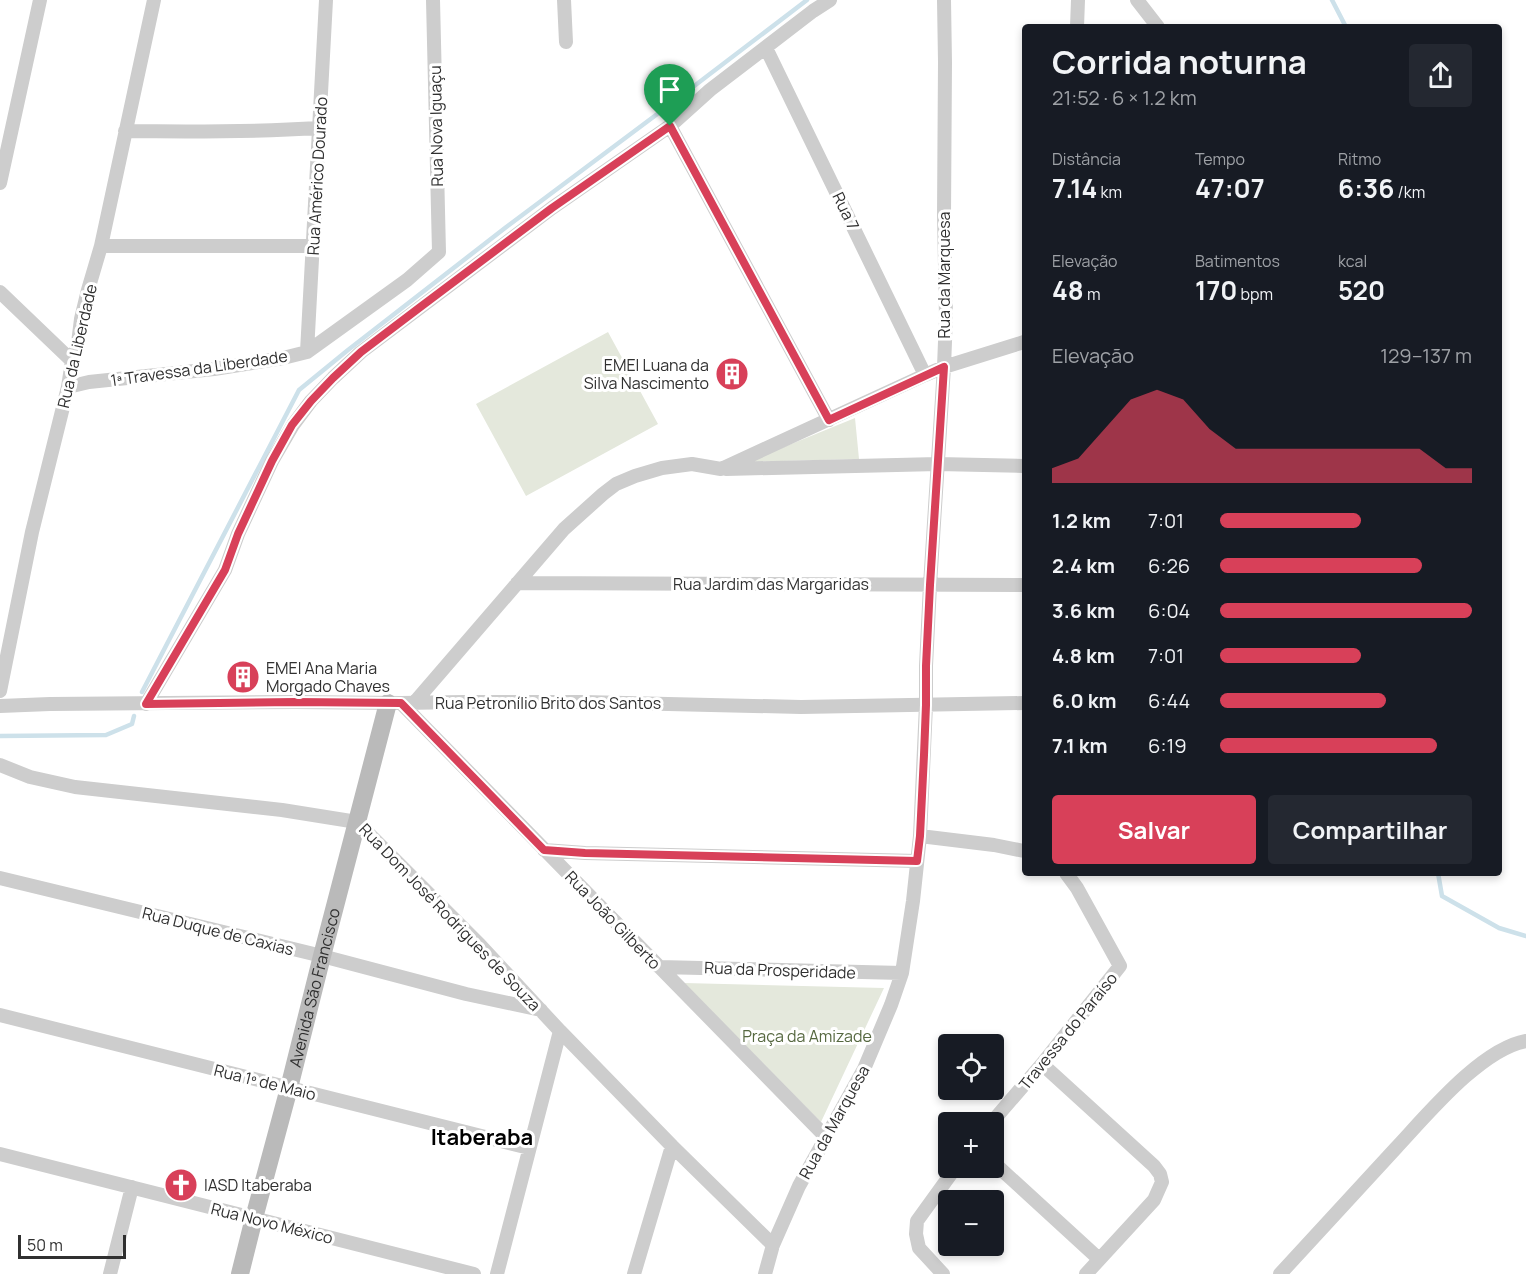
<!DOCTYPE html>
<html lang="pt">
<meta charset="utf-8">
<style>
body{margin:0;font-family:Manrope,sans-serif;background:#242831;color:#f1f3f6;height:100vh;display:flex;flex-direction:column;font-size:22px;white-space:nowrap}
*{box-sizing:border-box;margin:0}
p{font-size:20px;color:#9ea1a6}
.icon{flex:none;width:33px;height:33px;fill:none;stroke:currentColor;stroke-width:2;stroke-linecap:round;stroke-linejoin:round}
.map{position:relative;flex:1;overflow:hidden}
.details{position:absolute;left:1022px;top:24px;width:480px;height:852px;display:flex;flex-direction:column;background:#171b24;border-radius:6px;box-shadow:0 3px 9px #0003}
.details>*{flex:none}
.tools{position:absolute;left:938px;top:1034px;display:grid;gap:12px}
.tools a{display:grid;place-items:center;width:66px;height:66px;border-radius:6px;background:#171b24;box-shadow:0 3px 9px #0003;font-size:30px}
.scale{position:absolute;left:18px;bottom:15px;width:108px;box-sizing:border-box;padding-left:6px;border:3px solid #303030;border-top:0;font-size:16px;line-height:21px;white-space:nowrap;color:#303030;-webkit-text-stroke:4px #fff;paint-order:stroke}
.pin{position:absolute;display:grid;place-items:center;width:51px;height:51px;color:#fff;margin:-62px -26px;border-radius:50% 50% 50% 0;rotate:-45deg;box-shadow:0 0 6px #0007}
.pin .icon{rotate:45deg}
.round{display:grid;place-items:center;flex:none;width:63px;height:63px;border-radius:6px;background:#242831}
.headline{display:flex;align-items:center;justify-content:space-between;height:102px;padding:0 30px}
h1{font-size:33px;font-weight:700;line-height:45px}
.stats{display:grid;grid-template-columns:repeat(3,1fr);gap:9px;height:102px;padding:6px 30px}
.stats div{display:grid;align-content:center}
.stats b{font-size:26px;font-weight:700}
.stats small{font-size:16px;font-weight:400}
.stats p{font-size:16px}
.chart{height:168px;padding:12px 30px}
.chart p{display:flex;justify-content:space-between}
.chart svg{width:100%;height:108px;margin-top:6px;fill:#d84059;opacity:.7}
.action{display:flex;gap:12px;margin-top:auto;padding:12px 30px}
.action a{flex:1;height:69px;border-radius:6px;background:#d84059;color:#fff;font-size:24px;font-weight:700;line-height:69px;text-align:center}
.action a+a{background:#242831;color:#f1f3f6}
ul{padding:0 30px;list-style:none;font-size:20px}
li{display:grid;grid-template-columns:96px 72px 1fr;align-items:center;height:45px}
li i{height:15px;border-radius:8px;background:#d84059}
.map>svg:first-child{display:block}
.park{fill:#e4e8dc}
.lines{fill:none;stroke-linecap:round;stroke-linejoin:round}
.stream{stroke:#cde1ea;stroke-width:4.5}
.street{stroke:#cdcdcd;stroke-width:14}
.secondary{stroke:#bababa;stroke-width:18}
.route-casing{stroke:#fff;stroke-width:12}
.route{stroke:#d84059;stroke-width:8}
.labels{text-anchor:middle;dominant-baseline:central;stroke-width:6;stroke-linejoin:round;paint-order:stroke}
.street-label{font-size:16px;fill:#303030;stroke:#fff}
.poi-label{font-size:16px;fill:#303030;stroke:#fff;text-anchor:start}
.park-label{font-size:16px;fill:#566840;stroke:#fff}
.district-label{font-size:22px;font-weight:bold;fill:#000;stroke:#fff}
</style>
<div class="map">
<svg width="1526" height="1274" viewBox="0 0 1526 1274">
<rect width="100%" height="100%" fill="#fff"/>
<!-- park -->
<path class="park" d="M 608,332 L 658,424 L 526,496 L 476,404 Z
M 855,418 L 859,459 L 747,462 Z
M 684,983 L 884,988 L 821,1122 Z"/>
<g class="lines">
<!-- stream -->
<path class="stream" d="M 1332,0 L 1346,27
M 142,692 L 299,390 L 348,350 L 505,228 L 664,109 L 807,0
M 0,736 L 106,735 L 132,724 L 134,716
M 1438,873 L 1442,896 L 1499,928 L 1526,936"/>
<!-- street -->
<path class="street" d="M 564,0 L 566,42
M 1137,0 L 1158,27
M 1077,27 L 1078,0
M 766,48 L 925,375
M 670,126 L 829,420
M 125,131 C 190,132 255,132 319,128
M 0,183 L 40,0
M 101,246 L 313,246
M 0,292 L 72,361
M 307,352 L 326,0
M 68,387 L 89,382 L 214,369 L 283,358 L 307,352 L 407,280 L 439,252 L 433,0
M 726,469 L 938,464 L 1024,466
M 517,583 L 1024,585
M 0,691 L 32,532 L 68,387 L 72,361 L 78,343 L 81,319 L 88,290 L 101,246 L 154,0
M 401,703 L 826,1137
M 414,703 L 564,529 L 603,494 L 616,484 L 635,476 L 662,468 L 692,464 L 721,469 L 925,375 L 944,367 L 1024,342
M 146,704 L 225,570 L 238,534 L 272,461 L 293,425 L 311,401 L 333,378 L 361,352 L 552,208 L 670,126 L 710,90 L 813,11 L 830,0
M 0,706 L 50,704 L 295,702 L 401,703 L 464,702 L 583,702 L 801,707 L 1024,703
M 0,765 L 30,777 L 75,787 L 282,810 L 357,822 L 480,945 L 560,1031 L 672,1146 L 773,1245
M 920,836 L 994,845 L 1024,851
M 544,850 L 585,853 L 917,861
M 0,878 L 322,956 L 466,994 L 541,1010
M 659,967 L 902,973
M 0,1015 L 529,1148
M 1042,1064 L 1154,1166 L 1160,1174 L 1162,1182 L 1154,1200 L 1086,1274
M 992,1122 L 1042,1064 L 1120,966 L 1077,888 L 1066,873
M 0,1154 L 474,1274
M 993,1162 L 1099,1259
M 110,1274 L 132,1187
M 497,1274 L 560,1031
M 634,1274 L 672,1146
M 765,1274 L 773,1245 L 799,1186 L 864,1069 L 891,1005 L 902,973 L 913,901 L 920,836 L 926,705 L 926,666 L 930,585 L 944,367 L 946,316 L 944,215 L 945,62 L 944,0
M 943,1274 L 919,1248 L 916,1234 L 917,1221 L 956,1167
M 1280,1274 C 1319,1232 1357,1190 1396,1148 C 1427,1115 1481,1049 1526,1041"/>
<!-- secondary -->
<path class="secondary" id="s1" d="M 240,1274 L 254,1218 L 289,1088 L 322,956 L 388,703"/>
</g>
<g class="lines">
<defs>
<path id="route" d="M 670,126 L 829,420 L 944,367 L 930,585 L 926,666 L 926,705 L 924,755 L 920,836 L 917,861 L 585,853 L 544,850 L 401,703 L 295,702 L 146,704 L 225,570 L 238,534 L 272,461 L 292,425 L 311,401 L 333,378 L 361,352 L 419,308 L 552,208 Z"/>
</defs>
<!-- route casing -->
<use href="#route" class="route-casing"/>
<!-- route -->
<use href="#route" class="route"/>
</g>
<!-- icons -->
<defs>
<symbol id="building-disc" viewBox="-11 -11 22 22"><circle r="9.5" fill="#d84059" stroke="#fff"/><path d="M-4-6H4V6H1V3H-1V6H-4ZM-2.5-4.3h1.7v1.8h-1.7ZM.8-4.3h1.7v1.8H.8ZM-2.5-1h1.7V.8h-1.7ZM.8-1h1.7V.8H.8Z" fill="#fff"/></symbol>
<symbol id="church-disc" viewBox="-11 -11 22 22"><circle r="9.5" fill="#d84059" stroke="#fff"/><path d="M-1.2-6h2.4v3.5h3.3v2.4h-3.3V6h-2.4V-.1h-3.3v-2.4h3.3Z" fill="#fff"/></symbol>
</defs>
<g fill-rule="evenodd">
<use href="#building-disc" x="713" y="355" width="38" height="38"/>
<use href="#building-disc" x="224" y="658" width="38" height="38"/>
<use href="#church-disc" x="162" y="1166" width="38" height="38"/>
</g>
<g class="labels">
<!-- street labels -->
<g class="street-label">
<text transform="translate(436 126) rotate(-91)">Rua Nova Iguaçu</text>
<text transform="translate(317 176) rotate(-87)">Rua Américo Dourado</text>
<text transform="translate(846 211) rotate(64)">Rua 7</text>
<text transform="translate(944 275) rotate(-90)">Rua da Marquesa</text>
<text transform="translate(77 346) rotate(-77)">Rua da Liberdade</text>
<text transform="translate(199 368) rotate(-8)">1ª Travessa da Liberdade</text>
<text x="771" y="584">Rua Jardim das Margaridas</text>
<text x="548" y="703">Rua Petronílio Brito dos Santos</text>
<text transform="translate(450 917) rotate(46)">Rua Dom José Rodrigues de Souza</text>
<text transform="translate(613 920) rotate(46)">Rua João Gilberto</text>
<text transform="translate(218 931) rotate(14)">Rua Duque de Caxias</text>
<text transform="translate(780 970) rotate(2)">Rua da Prosperidade</text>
<text stroke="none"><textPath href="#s1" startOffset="296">Avenida São Francisco</textPath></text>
<text transform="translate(1068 1031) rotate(-51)">Travessa do Paraíso</text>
<text transform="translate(265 1082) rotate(14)">Rua 1º de Maio</text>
<text transform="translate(834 1122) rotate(-61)">Rua da Marquesa</text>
<text transform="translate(272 1223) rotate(14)">Rua Novo México</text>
</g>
<!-- poi labels -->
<g class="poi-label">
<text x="709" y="365" text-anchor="end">EMEI Luana da<tspan x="709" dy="18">Silva Nascimento</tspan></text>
<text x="266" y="668">EMEI Ana Maria<tspan x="266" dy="18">Morgado Chaves</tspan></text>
<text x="204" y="1185">IASD Itaberaba</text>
</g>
<!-- park labels -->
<g class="park-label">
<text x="807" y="1036">Praça da Amizade</text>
</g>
<!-- district labels -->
<g class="district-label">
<text x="482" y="1137">Itaberaba</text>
</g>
</g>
</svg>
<div class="tools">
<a><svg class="icon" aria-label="locate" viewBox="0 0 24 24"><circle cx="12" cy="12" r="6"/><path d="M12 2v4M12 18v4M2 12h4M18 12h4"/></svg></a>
<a>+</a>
<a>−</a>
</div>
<div class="scale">50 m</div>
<div class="pin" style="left:670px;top:126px;background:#1e9e55"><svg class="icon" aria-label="arrive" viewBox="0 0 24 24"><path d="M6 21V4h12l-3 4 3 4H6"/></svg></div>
<section class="details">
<div class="headline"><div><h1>Corrida noturna</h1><p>21:52 · 6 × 1.2 km</p></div><a class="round"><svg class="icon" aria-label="share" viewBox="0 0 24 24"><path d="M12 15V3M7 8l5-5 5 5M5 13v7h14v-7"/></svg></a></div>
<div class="stats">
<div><p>Distância</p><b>7.14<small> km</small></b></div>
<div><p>Tempo</p><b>47:07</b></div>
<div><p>Ritmo</p><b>6:36<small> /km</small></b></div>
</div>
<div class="stats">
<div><p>Elevação</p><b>48<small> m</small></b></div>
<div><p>Batimentos</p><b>170<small> bpm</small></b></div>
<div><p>kcal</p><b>520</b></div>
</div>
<div class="chart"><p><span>Elevação</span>129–137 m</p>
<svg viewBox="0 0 160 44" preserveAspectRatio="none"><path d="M0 44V38L10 34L20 22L30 10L40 6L50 10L60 22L70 30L80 30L90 30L100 30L110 30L120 30L130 30L140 30L150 38L160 38V44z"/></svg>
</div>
<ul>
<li><b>1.2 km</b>7:01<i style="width:56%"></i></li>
<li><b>2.4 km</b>6:26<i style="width:80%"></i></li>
<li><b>3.6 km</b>6:04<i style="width:100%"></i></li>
<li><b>4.8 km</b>7:01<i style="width:56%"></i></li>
<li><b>6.0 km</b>6:44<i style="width:66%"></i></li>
<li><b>7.1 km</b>6:19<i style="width:86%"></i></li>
</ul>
<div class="action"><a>Salvar</a><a>Compartilhar</a></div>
</section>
</div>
